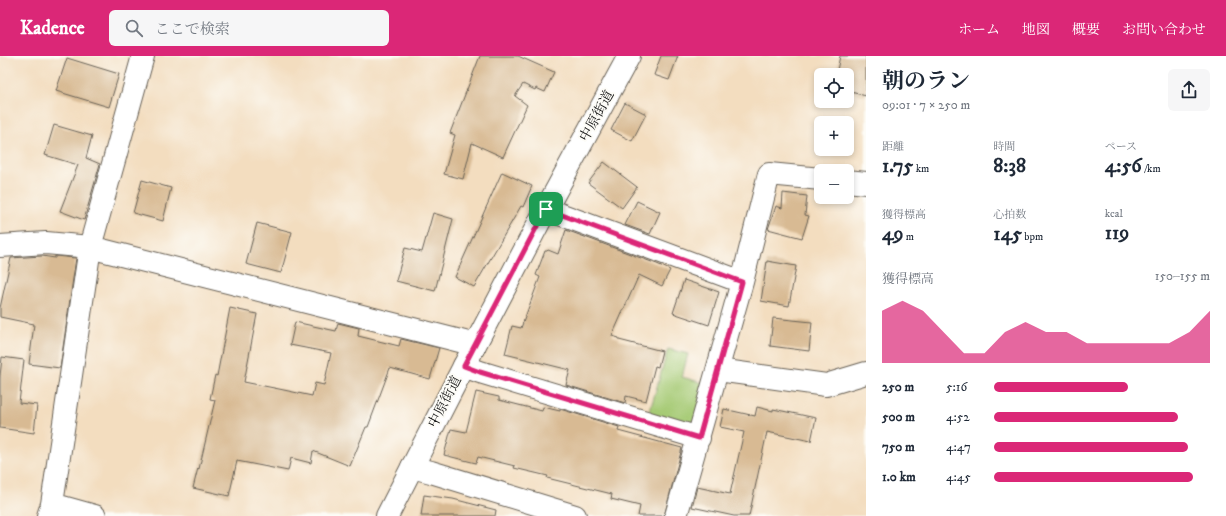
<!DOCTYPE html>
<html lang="ja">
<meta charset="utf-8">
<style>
body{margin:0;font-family:"IM FELL DW Pica","Noto Serif JP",serif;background:#f6f6f7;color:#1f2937;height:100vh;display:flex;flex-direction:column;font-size:15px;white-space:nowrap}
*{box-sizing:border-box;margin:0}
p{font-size:13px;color:#747a83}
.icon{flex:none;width:22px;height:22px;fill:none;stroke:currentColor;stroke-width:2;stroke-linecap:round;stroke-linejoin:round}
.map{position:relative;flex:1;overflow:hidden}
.details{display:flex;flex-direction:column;background:#fff;width:360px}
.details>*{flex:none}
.buttons{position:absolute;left:814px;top:12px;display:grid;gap:8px}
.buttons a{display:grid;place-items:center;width:40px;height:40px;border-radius:6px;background:#fff;box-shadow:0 2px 6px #0003;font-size:20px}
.pin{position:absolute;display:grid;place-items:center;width:34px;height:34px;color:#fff;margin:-17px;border-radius:8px;box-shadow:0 2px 6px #0006}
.round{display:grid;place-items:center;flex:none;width:42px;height:42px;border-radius:6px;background:#f6f6f7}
.head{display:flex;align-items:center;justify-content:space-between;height:68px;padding:0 16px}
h1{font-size:22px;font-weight:700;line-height:30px}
.metrics{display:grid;grid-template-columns:repeat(3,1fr);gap:6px;height:68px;padding:4px 16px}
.metrics div{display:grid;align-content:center}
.metrics b{font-size:20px;font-weight:700}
.metrics small{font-size:11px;font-weight:400}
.metrics p{font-size:11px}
.chart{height:112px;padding:8px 16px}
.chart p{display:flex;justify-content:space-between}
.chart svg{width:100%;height:72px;margin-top:4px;fill:#db2777;opacity:.7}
ul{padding:0 16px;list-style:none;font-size:13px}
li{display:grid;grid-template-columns:64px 48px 1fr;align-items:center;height:30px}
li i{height:10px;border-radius:5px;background:#db2777}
header{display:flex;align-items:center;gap:24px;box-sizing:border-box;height:56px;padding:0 20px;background:#db2777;color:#fff}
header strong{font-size:19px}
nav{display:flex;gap:22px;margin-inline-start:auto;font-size:14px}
.search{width:280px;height:36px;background:#f6f6f7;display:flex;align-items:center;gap:10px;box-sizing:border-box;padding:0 14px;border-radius:6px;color:#747a83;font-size:15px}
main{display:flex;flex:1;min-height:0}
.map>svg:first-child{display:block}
.green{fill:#a6ca74;stroke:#617348}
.building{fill:#d8ba93}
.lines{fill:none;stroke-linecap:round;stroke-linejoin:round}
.minor-casing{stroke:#676055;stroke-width:24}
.major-casing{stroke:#676055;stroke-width:24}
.minor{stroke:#fff;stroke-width:22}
.major{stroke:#fff;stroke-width:22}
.route-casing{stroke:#fff;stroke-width:8}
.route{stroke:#db2777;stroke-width:5}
.labels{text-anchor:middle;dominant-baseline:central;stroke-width:4;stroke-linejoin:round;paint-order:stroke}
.street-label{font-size:14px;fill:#1c1c1c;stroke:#fdfcf7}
</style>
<header>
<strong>Kadence</strong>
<div class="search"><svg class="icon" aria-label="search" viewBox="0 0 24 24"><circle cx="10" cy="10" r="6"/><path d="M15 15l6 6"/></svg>ここで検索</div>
<nav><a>ホーム</a><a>地図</a><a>概要</a><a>お問い合わせ</a></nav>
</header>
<main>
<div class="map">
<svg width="866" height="460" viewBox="0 0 866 460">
<rect width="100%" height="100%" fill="#fdfcf7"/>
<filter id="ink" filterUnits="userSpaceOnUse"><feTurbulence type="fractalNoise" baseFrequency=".025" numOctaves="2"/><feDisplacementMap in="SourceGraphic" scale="8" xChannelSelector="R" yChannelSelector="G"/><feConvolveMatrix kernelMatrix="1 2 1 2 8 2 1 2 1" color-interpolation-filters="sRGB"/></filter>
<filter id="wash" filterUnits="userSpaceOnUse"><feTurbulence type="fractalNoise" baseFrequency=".012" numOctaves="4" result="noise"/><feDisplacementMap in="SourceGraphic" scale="16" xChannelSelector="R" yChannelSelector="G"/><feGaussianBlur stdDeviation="0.9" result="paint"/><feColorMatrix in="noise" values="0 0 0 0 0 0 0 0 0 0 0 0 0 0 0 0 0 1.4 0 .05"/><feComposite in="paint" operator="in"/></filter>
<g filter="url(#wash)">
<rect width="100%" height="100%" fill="#f3ddbf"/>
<!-- green -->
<path class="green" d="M 668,293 L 688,298 L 682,321 L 707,328 L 697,364 L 685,368 L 649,358 Z"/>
<g id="blocks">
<!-- building -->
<path class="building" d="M 480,0 L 518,0 L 554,16 L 545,36 L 536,32 L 535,34 L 523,28 L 515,40 L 527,49 L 503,101 L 472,87 L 463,123 L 444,118 L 455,79 L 450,77 Z
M 661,0 L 678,0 L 669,24 L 654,19 Z
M 840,0 L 866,0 L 866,40 L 847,35 L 847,19 L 836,19 Z
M 67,2 L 119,18 L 109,51 L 56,35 Z
M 625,47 L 646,58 L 632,85 L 611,74 Z
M 54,69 L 92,80 L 86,102 L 100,108 L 84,164 L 60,155 L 78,109 L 45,99 Z
M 604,106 L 637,131 L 622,152 L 588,127 Z
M 502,116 L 532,130 L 523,151 L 521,150 L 474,231 L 455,221 Z
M 142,124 L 171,132 L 163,165 L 133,157 Z
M 783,137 L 807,140 L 805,159 L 809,160 L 802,182 L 768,173 L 776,150 L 782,152 Z
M 637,145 L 660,156 L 650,178 L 625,169 Z
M 433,157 L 453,163 L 435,235 L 396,225 L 405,192 L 422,196 Z
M 257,167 L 292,176 L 281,217 L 246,208 Z
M 566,174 L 657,208 L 670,214 L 662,230 L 639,219 L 612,280 L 619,282 L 619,284 L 662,295 L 658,311 L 655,310 L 646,345 L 626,340 L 625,347 L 566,329 L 570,314 L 505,298 L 512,270 L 521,272 L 540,221 L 536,219 L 545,195 L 547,195 L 548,194 L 558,198 Z
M 42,200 L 55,202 L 55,200 L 76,202 L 60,312 L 29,308 L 34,268 L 0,261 L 0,252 L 11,202 Z
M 767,205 L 796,210 L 789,250 L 761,245 Z
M 684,224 L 719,236 L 709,269 L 673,257 Z
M 230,252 L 257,258 L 244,326 L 279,333 L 312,340 L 315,327 L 324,329 L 331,297 L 290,289 L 295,266 L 336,275 L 338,267 L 359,272 L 358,280 L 399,290 L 401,283 L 439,292 L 430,323 L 390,312 L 368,371 L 366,371 L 350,410 L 313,395 L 311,407 L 291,402 L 288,415 L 237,405 L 229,440 L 193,432 L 198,412 L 199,413 L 215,344 L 210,343 L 215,319 L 217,320 Z
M 773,262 L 812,266 L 809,295 L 770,290 Z
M 2,301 L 24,304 L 19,347 L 37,349 L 34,377 L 0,372 L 0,320 Z
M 476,336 L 499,341 L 499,344 L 542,355 L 543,351 L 560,355 L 560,353 L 619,371 L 618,375 L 682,392 L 664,460 L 638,460 L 640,450 L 611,443 L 612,438 L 547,422 L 548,420 L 514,412 L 515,410 L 478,401 L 476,407 L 444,399 L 451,373 L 466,376 Z
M 757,351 L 773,355 L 773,353 L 816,362 L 811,385 L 767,376 L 749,460 L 734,460 L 692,451 L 697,431 L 730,438 L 744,376 L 720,371 L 724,353 L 755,360 Z
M 424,439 L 453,443 L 496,454 L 495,460 L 421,460 Z"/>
</g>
</g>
<g filter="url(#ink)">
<use href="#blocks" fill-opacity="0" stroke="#676055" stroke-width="1"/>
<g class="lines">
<defs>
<path id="minor" d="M 847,125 L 866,127
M 546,153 L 742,226
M 0,190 L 46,187 L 90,191 L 464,286 L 474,291
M 464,310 L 480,316 L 699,382
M 718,314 L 826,329 L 866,317
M 412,411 L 431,416 L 575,460
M 52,448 L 95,460
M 48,460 L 52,448 L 90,191 L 143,0
M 676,460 L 742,226 L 769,118 L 821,123"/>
<path id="major" d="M 387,460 L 464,310 L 546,153 L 629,0"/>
</defs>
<!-- minor casing -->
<use href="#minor" class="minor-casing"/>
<!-- major casing -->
<use href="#major" class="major-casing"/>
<!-- minor -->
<use href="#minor" class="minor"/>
<!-- major -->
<use href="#major" class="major"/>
</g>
</g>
<g class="lines" filter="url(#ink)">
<defs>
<path id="route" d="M 546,153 L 742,226 L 699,382 L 480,316 L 464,310 Z"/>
</defs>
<!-- route casing -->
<use href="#route" class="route-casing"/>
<!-- route -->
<use href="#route" class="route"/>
</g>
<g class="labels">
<!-- street labels -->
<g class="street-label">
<text transform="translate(597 60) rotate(-61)">中原街道</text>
<text transform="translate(445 346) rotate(-63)">中原街道</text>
</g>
</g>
</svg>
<div class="buttons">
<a><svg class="icon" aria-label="locate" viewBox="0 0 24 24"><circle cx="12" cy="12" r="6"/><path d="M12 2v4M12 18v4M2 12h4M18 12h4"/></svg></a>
<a>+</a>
<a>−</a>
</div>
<div class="pin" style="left:546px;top:153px;background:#1e9e55"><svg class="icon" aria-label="arrive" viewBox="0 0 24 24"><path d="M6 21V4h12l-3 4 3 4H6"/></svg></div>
</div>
<section class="details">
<div class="head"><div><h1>朝のラン</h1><p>09:01 · 7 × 250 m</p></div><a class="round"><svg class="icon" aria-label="share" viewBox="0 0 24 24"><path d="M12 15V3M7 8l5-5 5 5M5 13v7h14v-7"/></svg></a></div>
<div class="metrics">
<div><p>距離</p><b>1.75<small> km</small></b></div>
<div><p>時間</p><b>8:38</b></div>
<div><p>ペース</p><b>4:56<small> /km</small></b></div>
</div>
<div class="metrics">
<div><p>獲得標高</p><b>49<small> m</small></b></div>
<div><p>心拍数</p><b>145<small> bpm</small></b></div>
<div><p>kcal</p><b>119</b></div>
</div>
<div class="chart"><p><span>獲得標高</span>150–155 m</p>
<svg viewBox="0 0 160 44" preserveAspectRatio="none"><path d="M0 44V12L10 6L20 12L30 25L40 38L50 38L60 25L70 19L80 25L90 25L100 32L110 32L120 32L130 32L140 32L150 25L160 12V44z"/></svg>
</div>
<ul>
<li><b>250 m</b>5:16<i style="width:62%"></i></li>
<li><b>500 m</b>4:52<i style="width:85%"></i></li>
<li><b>750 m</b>4:47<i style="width:90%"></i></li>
<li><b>1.0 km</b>4:45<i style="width:92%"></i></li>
</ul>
</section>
</main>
